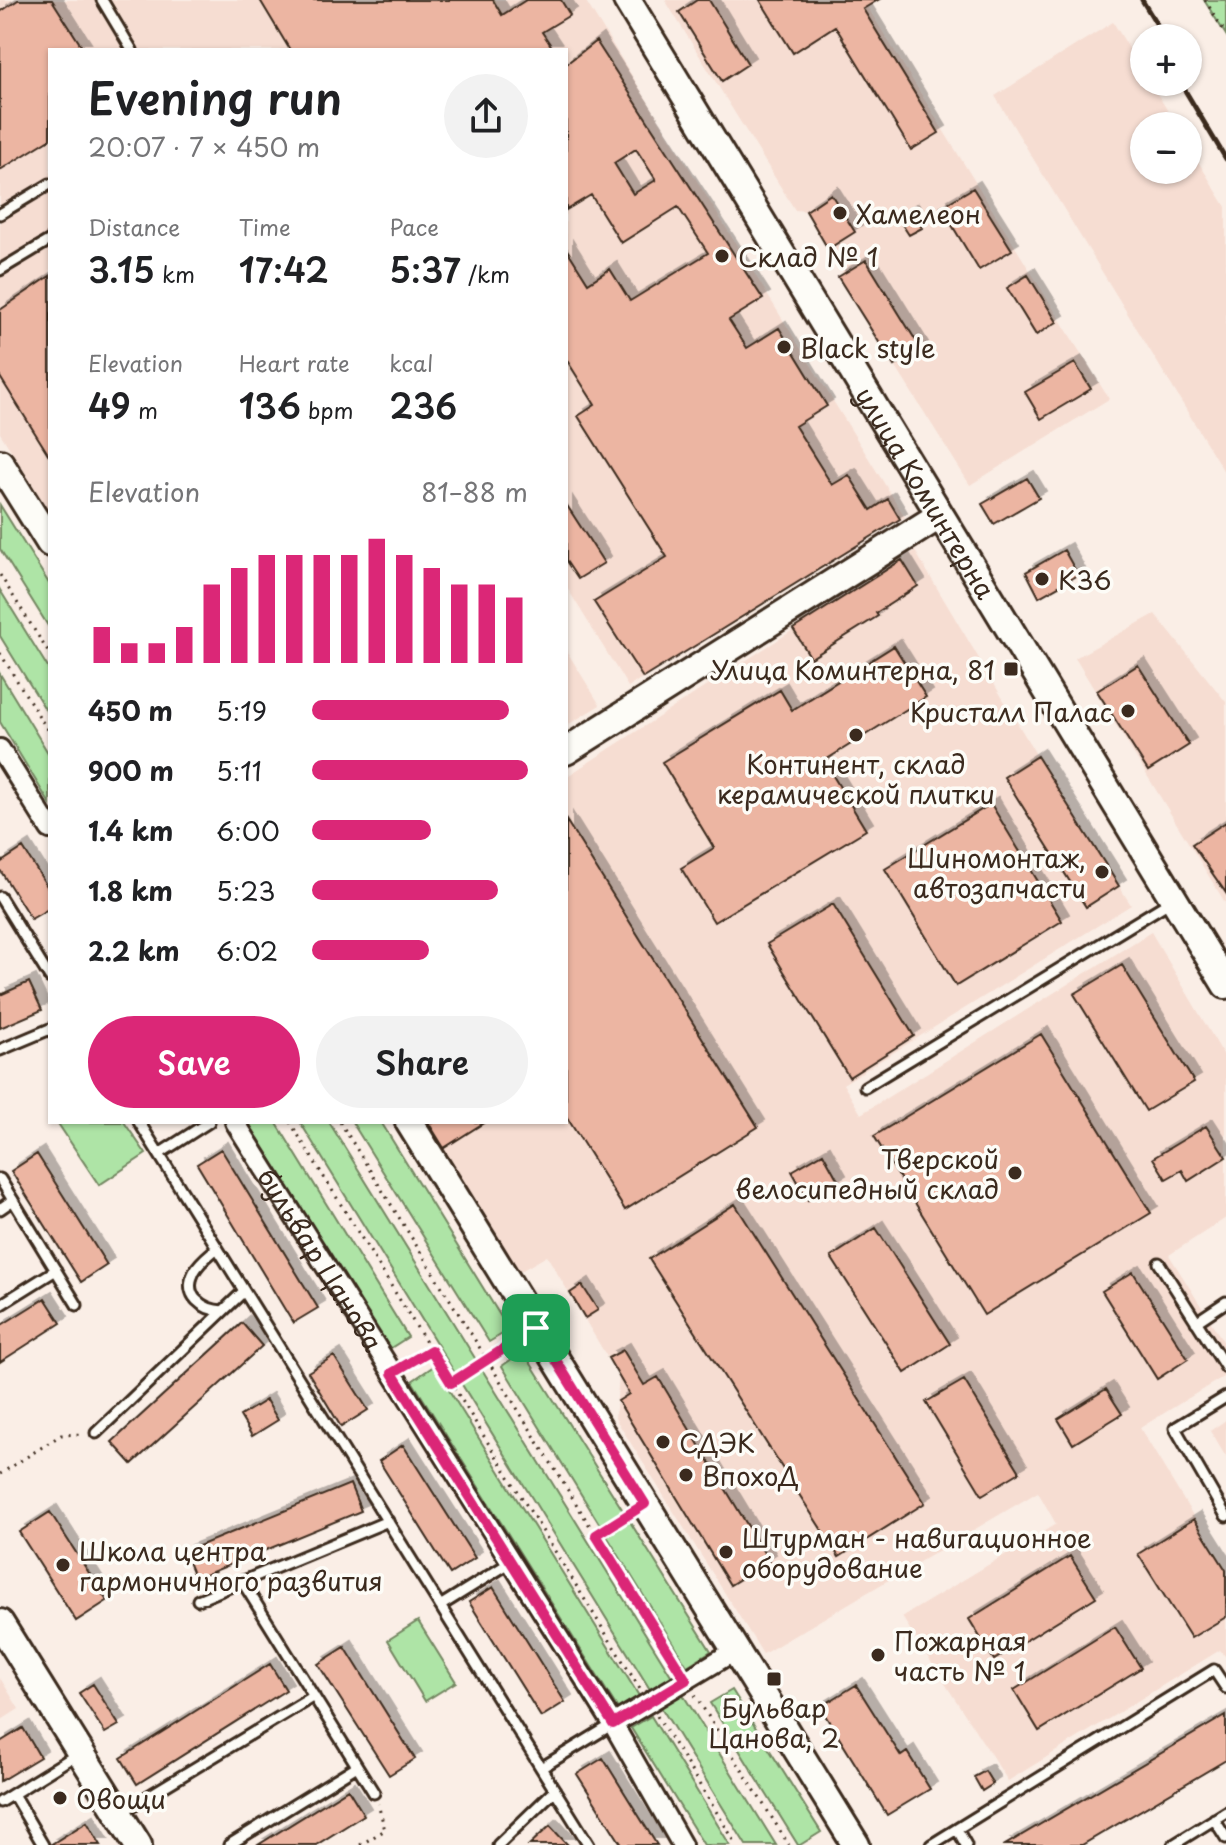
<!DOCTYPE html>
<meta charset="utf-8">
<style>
body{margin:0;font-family:"Playpen Sans",sans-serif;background:#f2f2f2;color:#202124;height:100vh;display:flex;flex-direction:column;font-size:30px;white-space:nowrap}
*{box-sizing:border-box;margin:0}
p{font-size:26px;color:#757577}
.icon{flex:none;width:44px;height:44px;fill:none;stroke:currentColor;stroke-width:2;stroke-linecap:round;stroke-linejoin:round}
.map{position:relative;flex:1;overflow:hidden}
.drawer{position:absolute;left:48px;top:48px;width:520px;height:1076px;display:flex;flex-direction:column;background:#fff;border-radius:0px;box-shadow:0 2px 6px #0004}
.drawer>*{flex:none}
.buttons{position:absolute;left:1130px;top:24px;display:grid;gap:16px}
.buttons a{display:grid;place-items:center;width:72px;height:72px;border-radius:50%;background:#fff;box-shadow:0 2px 6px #0004;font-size:40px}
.pin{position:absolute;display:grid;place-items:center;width:68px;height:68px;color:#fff;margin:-34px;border-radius:16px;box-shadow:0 4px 12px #0006}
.round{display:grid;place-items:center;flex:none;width:84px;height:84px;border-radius:42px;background:#f2f2f2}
.head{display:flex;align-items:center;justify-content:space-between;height:136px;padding:0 40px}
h1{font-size:44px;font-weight:600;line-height:60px}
.figures{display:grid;grid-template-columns:repeat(3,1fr);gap:12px;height:136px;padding:8px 40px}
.figures div{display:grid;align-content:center}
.figures b{font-size:34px;font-weight:600}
.figures small{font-size:22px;font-weight:400}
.figures p{font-size:22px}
.chart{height:224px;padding:16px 40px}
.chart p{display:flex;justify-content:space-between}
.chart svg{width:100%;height:144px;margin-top:8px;stroke:#db2777;stroke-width:6}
.action{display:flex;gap:16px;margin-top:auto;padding:16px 40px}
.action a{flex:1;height:92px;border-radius:48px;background:#db2777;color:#fff;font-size:32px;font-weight:600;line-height:92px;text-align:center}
.action a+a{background:#f2f2f2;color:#202124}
ul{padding:0 40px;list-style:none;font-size:26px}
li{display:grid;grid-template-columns:128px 96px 1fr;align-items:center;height:60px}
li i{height:20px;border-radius:10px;background:#db2777}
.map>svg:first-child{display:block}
.built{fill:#f6ddd2}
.green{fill:#aee4a6;stroke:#748762;stroke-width:2}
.building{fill:#ecb5a2;stroke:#3b2a1e;stroke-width:2;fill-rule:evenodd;filter:url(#shadow)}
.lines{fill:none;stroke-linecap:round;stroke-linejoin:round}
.lane-casing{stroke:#3b2a1e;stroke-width:15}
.street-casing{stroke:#3b2a1e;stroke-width:24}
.secondary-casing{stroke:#3b2a1e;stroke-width:32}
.path{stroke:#3b2a1e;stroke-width:3;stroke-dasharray:2 6;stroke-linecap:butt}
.lane{stroke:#fdfcf7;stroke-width:9}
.street{stroke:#fdfcf7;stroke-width:18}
.secondary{stroke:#fdfcf7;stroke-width:26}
.rail{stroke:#3b2a1e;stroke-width:5}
.route-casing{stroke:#fff;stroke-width:16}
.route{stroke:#db2777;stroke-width:10}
.poi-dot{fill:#3b2a1e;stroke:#fdfcf7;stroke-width:3}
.labels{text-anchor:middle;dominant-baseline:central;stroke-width:7;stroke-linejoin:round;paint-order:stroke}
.poi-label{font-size:26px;fill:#3b2a1e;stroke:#fdfcf7;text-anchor:start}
.street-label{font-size:26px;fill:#3b2a1e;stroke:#fdfcf7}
</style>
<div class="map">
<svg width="1226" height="1845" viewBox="0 0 1226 1845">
<defs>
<filter id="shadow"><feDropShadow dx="7" dy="-7" stdDeviation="0" flood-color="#0004"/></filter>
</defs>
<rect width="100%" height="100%" fill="#faeee6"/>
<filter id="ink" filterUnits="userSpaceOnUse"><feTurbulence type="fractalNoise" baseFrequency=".0125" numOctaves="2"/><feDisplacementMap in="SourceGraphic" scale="16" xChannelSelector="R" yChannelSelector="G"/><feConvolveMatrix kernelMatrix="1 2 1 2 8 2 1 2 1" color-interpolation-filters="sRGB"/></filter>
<g filter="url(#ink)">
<!-- built -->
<path class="built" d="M 0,0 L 585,0 L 905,517 L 628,687 L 566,586 L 566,50 L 50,50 L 50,513 L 0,433 Z
M 665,0 L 863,0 L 1109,399 L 970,485 L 839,277 L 843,272 L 806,211 L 795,210 Z
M 1113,22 L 1144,73 L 1144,82 L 1150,82 L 1177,126 L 1144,126 L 1144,170 L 1188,170 L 1188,145 L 1226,207 L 1226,475 L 995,96 Z
M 915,551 L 1037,756 L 1131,905 L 843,1084 L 861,1114 L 1151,932 L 1226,1059 L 1226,1218 L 1169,1255 L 1226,1346 L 1226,1375 L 1140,1428 L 1226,1570 L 1226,1657 L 1220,1650 L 1008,1781 L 902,1617 L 1056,1524 L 1038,1492 L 763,1654 L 615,1418 L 619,1377 L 547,1256 L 519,1272 L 427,1122 L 566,1122 L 566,777 Z
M 1155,614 L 1226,702 L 1226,904 L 1075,658 Z
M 566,650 L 600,705 L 566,726 Z
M 1226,1420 L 1226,1457 L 1210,1431 Z
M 0,1678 L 19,1709 L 0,1721 Z"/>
<!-- green -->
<path class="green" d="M 1204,0 L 1226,0 L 1226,35 Z
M 0,505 L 50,585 L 50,629 L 0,549 Z
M 0,590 L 50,671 L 50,717 L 0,636 Z
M 0,674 L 50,756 L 50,804 L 0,722 Z
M 57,1122 L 124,1122 L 146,1154 L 99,1185 Z
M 248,1122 L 276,1122 L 408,1337 L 389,1349 Z
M 300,1122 L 329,1122 L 776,1845 L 746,1845 Z
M 352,1122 L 381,1122 L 509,1330 L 489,1342 Z
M 523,1351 L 711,1651 L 687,1666 L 502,1366 Z
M 434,1366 L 639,1696 L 618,1709 L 412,1381 Z
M 418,1621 L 456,1682 L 425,1701 L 388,1640 Z
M 732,1690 L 821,1832 L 800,1845 L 798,1845 L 710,1703 Z
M 651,1716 L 730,1845 L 704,1845 L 631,1728 Z"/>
<!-- building -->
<path class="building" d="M 18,0 L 52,0 L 84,50 L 50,50 L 50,139 L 0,170 L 0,12 Z
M 260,0 L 493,0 L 502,15 L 526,0 L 561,0 L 570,15 L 542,32 L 554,50 L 290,50 Z
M 697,0 L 709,0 L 748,64 L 722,81 L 679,12 Z
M 760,0 L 878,0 L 863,9 L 939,133 L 911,150 L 835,26 L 793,53 Z
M 596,41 L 763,299 L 729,320 L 747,348 L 779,328 L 827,406 L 795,426 L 832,485 L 849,475 L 871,510 L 888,499 L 900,519 L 643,678 L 594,602 L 667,557 L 578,416 L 595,405 L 566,359 L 566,248 L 588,283 L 610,269 L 630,301 L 708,253 L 678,207 L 621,243 L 591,195 L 566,210 L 566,64 ZM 636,149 L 656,180 L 633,194 L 614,163 Z
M 973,188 L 1012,250 L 979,270 L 941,207 Z
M 831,194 L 855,232 L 828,249 L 806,211 Z
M 911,210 L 922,228 L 909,235 L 898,218 Z
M 866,260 L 921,349 L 894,366 L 838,277 Z
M 1028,275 L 1057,322 L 1036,335 L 1007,288 Z
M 50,276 L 50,457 L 0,377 L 0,310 Z
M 1075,363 L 1091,389 L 1041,419 L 1025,392 Z
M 1027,478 L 1039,498 L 994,524 L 982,504 Z
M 566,504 L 604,563 L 578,579 L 566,561 Z
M 1064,550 L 1078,575 L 1039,597 L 1026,572 Z
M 902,560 L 918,586 L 876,613 L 878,616 L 811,658 L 793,629 Z
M 894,646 L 926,697 L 824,761 L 866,830 L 714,922 L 681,868 L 714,848 L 662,762 L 780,690 L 792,710 Z
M 1138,665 L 1189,745 L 1148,771 L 1097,691 Z
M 1037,756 L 1119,886 L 1086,907 L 1004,777 Z
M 991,804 L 1062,921 L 956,986 L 885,869 Z
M 566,820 L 758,1127 L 625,1210 L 566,1116 Z
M 1226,822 L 1226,893 L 1192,844 Z
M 23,848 L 50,891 L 50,908 L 31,919 L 0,870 L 0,863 Z
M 833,904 L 914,1036 L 849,1077 L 767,944 Z
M 1122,965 L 1194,1082 L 1146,1111 L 1074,994 Z
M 29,982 L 42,1010 L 0,1028 L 0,995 Z
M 1041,1034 L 1151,1213 L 984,1315 L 874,1136 Z
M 428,1122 L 485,1122 L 444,1148 Z
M 1206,1126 L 1226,1157 L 1188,1181 L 1182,1170 L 1166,1179 L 1153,1158 Z
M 221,1149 L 318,1308 L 293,1323 L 197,1164 Z
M 823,1153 L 839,1182 L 808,1200 L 792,1171 Z
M 37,1154 L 107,1265 L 81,1282 L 11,1171 Z
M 735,1204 L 925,1503 L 839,1557 L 649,1259 Z
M 876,1228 L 950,1344 L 905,1373 L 831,1257 Z
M 1133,1272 L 1188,1359 L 1157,1379 L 1102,1291 Z
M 582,1285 L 598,1310 L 585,1318 L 570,1293 Z
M 45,1298 L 61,1323 L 0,1362 L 0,1326 Z
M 242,1323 L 262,1346 L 132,1464 L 112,1442 Z
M 623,1350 L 644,1385 L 658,1377 L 769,1561 L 730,1585 L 618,1401 L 629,1394 L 608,1358 Z
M 334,1356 L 368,1410 L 341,1427 L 308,1372 Z
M 964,1380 L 1020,1472 L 982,1495 L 926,1402 Z
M 1106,1389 L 1122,1414 L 1073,1444 L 1058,1419 Z
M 266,1400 L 278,1420 L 252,1436 L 240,1416 Z
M 403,1445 L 475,1558 L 450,1574 L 379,1461 Z
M 350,1484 L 361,1511 L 195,1579 L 184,1552 Z
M 50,1512 L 107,1601 L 76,1621 L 19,1532 Z
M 1194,1519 L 1226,1570 L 1226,1617 L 1191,1638 L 1138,1554 Z
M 1070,1556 L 1096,1597 L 994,1660 L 969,1619 Z
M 493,1587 L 565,1702 L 541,1717 L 469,1602 Z
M 1115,1627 L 1141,1668 L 1039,1731 L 1014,1690 Z
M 345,1647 L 415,1759 L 389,1775 L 318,1664 Z
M 270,1664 L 286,1690 L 137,1784 L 121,1758 Z
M 93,1684 L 119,1725 L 105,1733 L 79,1693 Z
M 856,1685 L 901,1756 L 907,1752 L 930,1789 L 887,1815 L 820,1707 Z
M 1226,1715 L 1226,1760 L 1082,1845 L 1005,1845 Z
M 23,1728 L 40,1757 L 0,1781 L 0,1742 Z
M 603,1758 L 657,1845 L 622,1845 L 577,1774 Z
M 985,1771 L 993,1784 L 982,1791 L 974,1777 Z
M 348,1789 L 364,1815 L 316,1845 L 258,1845 Z
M 87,1822 L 101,1845 L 50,1845 Z
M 550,1826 L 568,1845 L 529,1845 Z"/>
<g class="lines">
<defs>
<path id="lane" d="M 102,0 L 132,50
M 0,214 L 50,184
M 0,270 L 50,240
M 0,897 L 50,978
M 0,1050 L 50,1029
M 865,1087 L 1171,901
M 139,1122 L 589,1845
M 159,1154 L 209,1122
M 0,1179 L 77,1305
M 0,1209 L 13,1200
M 217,1248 C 209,1255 199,1262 194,1272 C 182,1296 203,1310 223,1311
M 1159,1263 L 1226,1368
M 0,1305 L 56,1270
M 1196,1322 L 1226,1302
M 1226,1397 L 1175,1428 L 1226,1516
M 96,1433 L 244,1291
M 242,1581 L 374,1793
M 198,1600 L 388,1521
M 440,1606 L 511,1562
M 541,1768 L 613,1724
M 13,1794 L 43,1845
M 0,1802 L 79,1753
M 122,1812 L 314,1696
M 1214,1819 L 1226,1838
M 957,1829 L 966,1845
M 229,1845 L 357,1766
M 498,1845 L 555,1790
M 931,1845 L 1214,1670 L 1226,1688
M 1173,1845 L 1226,1812"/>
<g id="street">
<path d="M 0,749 L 50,829"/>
<path id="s1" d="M 235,1122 L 613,1724 L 682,1845"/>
<path d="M 613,1724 L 736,1650"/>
</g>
<g id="secondary">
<path id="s2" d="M 627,0 L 1226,985"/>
<path d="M 0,463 L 50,543"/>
<path d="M 566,751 L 939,516"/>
<path d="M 409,1122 L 856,1845"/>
<path d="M 0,1623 L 138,1845"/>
</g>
</defs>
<!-- lane casing -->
<use href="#lane" class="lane-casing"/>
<!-- street casing -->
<use href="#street" class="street-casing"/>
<!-- secondary casing -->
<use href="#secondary" class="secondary-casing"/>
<!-- path -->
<path class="path" d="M 1205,0 L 1226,34
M 0,575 L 50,655
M 0,653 L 50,734
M 290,1122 L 640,1689
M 340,1122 L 676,1665
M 406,1365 L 430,1350
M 452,1382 L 519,1339
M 0,1474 L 61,1435 L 84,1434
M 596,1535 L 626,1516
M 695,1695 L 789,1845
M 657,1716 L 737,1845
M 360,1845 L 385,1830 L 378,1804"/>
<!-- lane -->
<use href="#lane" class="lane"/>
<!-- street -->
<use href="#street" class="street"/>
<!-- secondary -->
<use href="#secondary" class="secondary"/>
<!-- rail -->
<path class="rail" d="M 1142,0 L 1165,38
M 1180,82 L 1226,159"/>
</g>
</g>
<g class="lines" filter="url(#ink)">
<defs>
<path id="route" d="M 536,1328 L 645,1504 L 596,1535 L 686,1680 L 613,1724 L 392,1373 L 431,1350 L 451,1383 Z"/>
</defs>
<!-- route casing -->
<use href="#route" class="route-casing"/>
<!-- route -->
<use href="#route" class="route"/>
</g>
<!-- markers -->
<g class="poi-dot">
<circle cx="840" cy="213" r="8"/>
<circle cx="722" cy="256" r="8"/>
<circle cx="784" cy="347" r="8"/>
<circle cx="1042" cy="579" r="8"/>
<rect x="1003" y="661" width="16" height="16" rx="4"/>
<circle cx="1128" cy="711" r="8"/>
<circle cx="856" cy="735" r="8"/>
<circle cx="1102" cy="872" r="8"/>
<circle cx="1015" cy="1173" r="8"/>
<circle cx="663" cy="1442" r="8"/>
<circle cx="686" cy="1475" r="8"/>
<circle cx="726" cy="1552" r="8"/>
<circle cx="63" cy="1565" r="8"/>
<circle cx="878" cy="1655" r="8"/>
<rect x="766" y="1671" width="16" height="16" rx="4"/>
<circle cx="60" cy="1798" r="8"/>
</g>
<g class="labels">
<!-- poi labels -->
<g class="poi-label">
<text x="856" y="213">Хамелеон</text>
<text x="738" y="256">Склад № 1</text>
<text x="800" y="347">Black style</text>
<text x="1058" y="579">К36</text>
<text x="995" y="669" text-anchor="end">Улица Коминтерна, 81</text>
<text x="1112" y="711" text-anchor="end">Кристалл Палас</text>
<text x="856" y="763" text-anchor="middle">Континент, склад<tspan x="856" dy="30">керамической плитки</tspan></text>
<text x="1086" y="857" text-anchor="end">Шиномонтаж,<tspan x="1086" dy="30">автозапчасти</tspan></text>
<text x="999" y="1158" text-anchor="end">Тверской<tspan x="999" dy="30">велосипедный склад</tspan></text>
<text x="679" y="1442">СДЭК</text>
<text x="702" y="1475">ВпохоД</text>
<text x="742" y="1537">Штурман - навигационное<tspan x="742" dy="30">оборудование</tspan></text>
<text x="79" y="1550">Школа центра<tspan x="79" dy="30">гармоничного развития</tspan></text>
<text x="894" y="1640">Пожарная<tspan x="894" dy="30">часть № 1</tspan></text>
<text x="774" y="1707" text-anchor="middle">Бульвар<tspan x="774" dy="30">Цанова, 2</tspan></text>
<text x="76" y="1798">Овощи</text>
</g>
<!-- street labels -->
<g class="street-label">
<text stroke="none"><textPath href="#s2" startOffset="576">улица Коминтерна</textPath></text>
<text stroke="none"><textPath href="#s1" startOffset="162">бульвар Цанова</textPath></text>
</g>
</g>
</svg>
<div class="buttons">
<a>+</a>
<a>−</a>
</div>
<div class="pin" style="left:536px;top:1328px;background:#1e9e55"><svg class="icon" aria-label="arrive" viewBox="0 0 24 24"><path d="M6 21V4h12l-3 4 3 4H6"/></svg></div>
<section class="drawer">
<div class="head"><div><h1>Evening run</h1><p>20:07 · 7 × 450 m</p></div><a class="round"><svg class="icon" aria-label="share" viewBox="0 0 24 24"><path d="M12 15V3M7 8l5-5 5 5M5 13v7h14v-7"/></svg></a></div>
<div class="figures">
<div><p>Distance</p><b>3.15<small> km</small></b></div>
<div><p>Time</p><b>17:42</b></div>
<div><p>Pace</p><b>5:37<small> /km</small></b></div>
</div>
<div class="figures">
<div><p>Elevation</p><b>49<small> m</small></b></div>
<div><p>Heart rate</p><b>136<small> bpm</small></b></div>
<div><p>kcal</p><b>236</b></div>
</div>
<div class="chart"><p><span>Elevation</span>81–88 m</p>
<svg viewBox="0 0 160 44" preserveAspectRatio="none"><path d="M5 44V33M15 44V38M25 44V38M35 44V33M45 44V20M55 44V15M65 44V11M75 44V11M85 44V11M95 44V11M105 44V6M115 44V11M125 44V15M135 44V20M145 44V20M155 44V24"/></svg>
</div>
<ul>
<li><b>450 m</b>5:19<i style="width:91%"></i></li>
<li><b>900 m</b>5:11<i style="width:100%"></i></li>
<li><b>1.4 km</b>6:00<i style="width:55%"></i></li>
<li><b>1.8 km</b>5:23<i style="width:86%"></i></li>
<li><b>2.2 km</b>6:02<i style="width:54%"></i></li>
</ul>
<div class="action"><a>Save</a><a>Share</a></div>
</section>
</div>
